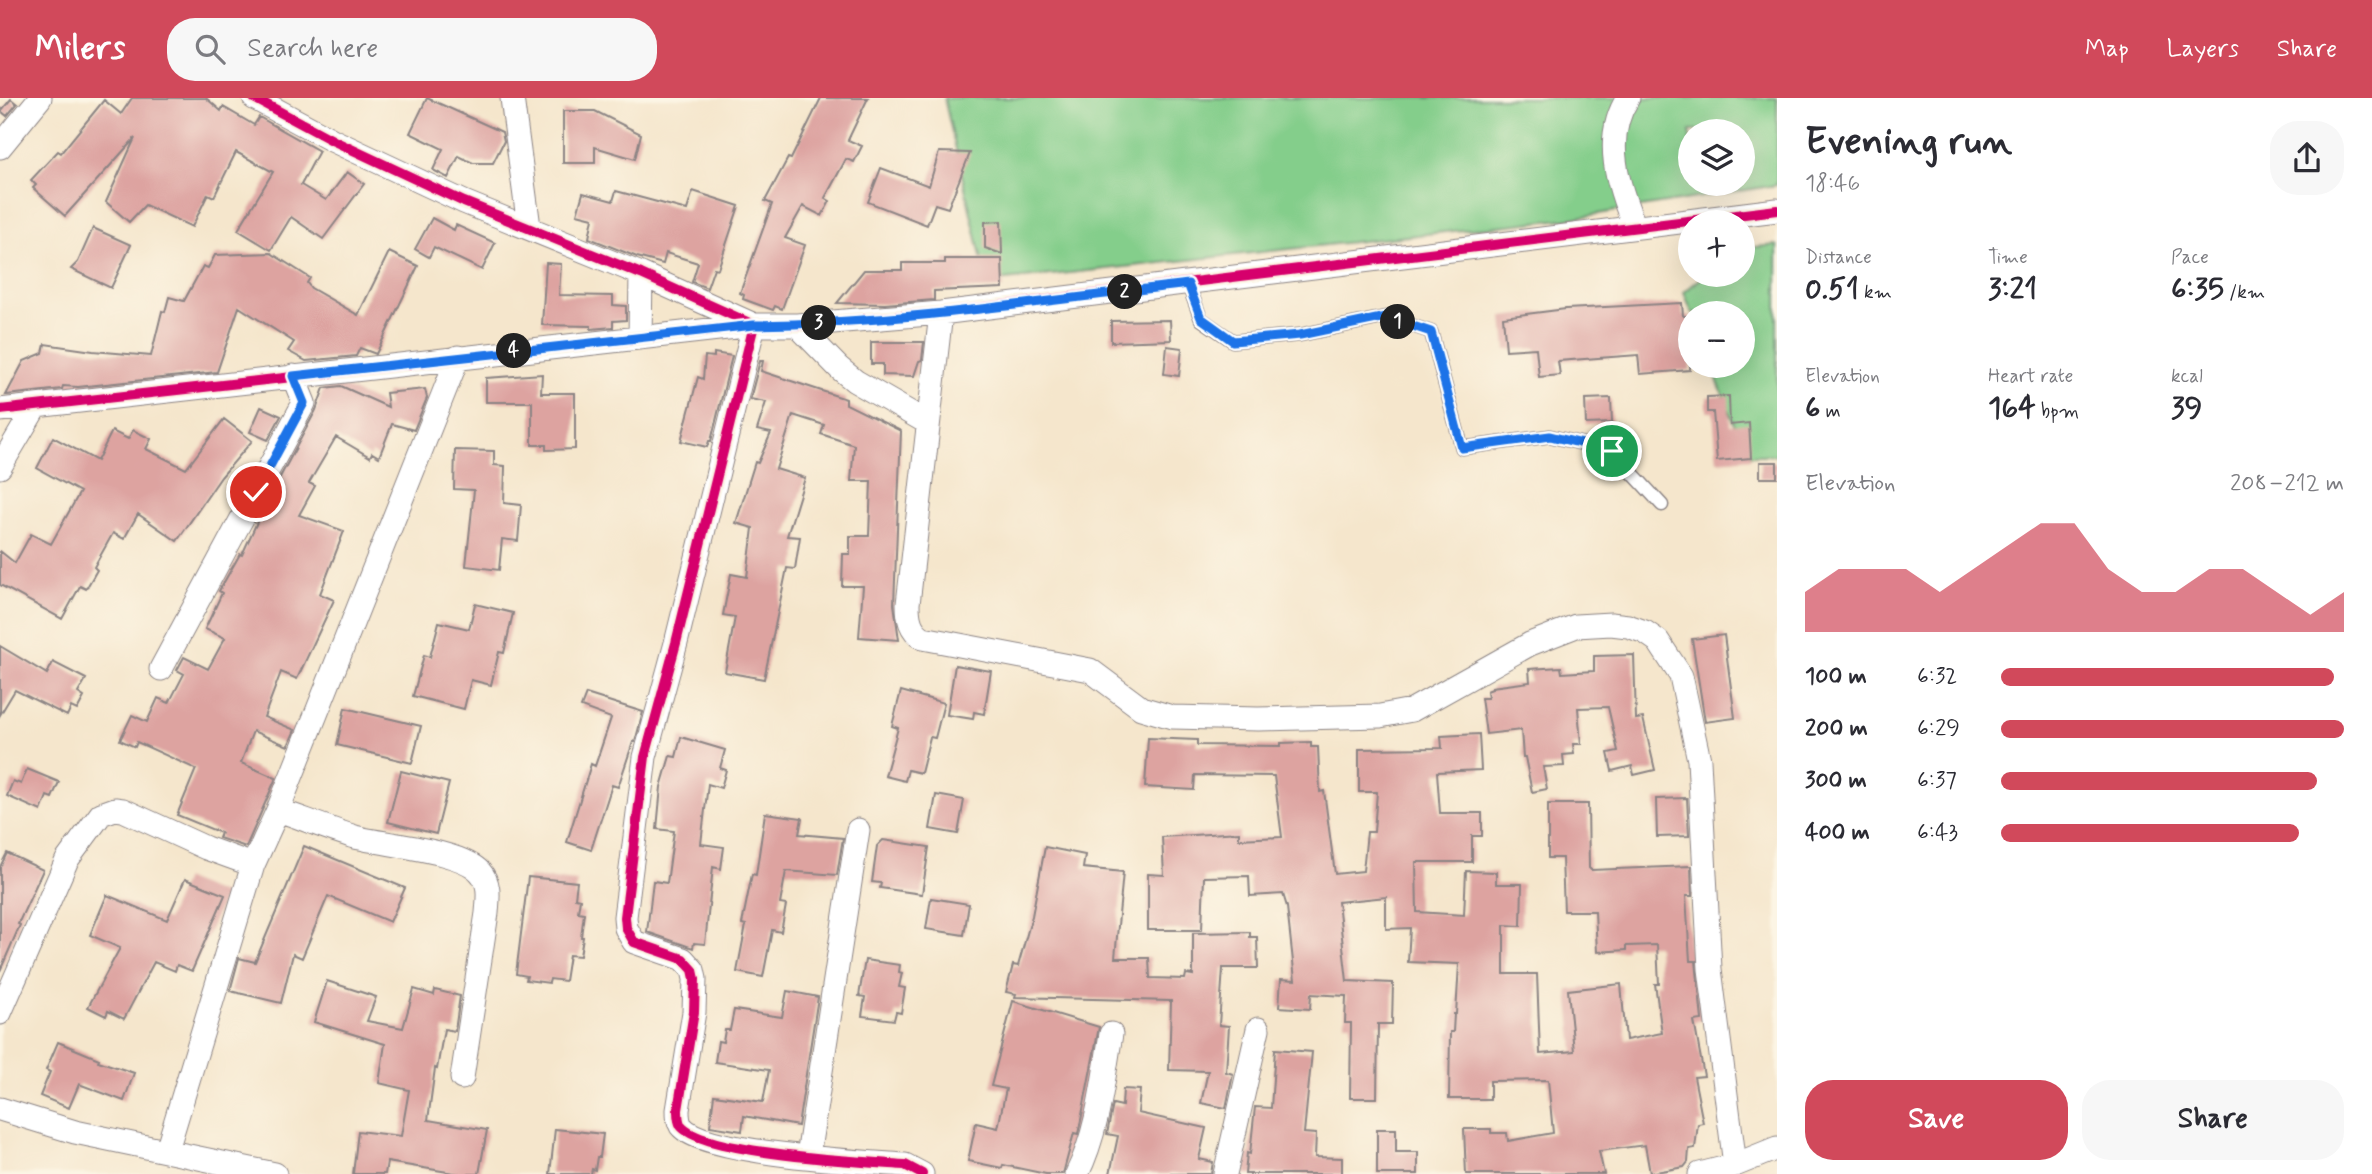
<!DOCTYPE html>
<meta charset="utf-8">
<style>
body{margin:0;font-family:Mynerve,sans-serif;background:#f7f7f7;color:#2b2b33;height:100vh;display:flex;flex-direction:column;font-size:26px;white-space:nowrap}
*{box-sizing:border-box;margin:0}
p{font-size:23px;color:#7c7c81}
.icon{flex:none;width:38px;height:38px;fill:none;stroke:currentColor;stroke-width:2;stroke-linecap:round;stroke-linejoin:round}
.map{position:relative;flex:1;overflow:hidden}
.side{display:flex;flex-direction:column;background:#fff;width:595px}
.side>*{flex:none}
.buttons{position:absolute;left:1678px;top:21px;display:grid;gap:14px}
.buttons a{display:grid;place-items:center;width:77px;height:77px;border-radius:50%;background:#fff;box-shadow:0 7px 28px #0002;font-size:35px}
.pin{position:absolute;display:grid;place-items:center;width:60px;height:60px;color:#fff;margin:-30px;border:4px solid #fff;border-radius:50%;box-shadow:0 2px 7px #0007}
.km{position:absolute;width:35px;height:35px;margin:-18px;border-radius:50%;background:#222;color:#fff;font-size:19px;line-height:35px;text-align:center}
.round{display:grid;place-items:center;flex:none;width:74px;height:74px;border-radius:28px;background:#f7f7f7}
.headline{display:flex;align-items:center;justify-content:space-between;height:119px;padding:0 28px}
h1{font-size:38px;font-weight:800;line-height:52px}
.metrics{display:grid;grid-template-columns:repeat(3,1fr);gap:10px;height:119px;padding:7px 28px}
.metrics div{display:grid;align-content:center}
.metrics b{font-size:30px;font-weight:800}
.metrics small{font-size:19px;font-weight:400}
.metrics p{font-size:19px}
.chart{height:196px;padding:14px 28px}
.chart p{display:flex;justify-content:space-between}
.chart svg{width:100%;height:126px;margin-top:7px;fill:#d1495b;opacity:.7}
.button{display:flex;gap:14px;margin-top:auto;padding:14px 28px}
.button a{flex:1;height:80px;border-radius:28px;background:#d1495b;color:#fff;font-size:28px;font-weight:800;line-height:80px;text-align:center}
.button a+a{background:#f7f7f7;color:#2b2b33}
ul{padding:0 28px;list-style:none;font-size:23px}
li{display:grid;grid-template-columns:112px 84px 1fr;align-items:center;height:52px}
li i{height:18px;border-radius:9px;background:#d1495b}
header{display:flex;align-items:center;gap:42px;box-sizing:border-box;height:98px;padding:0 35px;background:#d1495b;color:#fff}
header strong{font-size:33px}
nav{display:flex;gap:38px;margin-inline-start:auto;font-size:24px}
.search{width:490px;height:63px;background:#f7f7f7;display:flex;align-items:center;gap:18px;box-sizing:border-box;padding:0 24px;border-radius:28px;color:#7c7c81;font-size:26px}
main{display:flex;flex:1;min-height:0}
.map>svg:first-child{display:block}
.green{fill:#84ce8b;stroke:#537863;stroke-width:2;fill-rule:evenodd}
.building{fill:#dda3a0}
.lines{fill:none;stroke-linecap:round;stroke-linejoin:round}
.service-casing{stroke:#8c8484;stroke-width:15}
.minor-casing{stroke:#8c8484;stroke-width:25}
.service{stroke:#fff;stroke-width:12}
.minor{stroke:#fff;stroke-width:23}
.cycleway-casing{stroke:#fcf5e5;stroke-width:15}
.cycleway{stroke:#d6006c;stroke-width:10}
.route-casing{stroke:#fff;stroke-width:14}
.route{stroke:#1a73e8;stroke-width:9}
</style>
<header>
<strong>Milers</strong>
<div class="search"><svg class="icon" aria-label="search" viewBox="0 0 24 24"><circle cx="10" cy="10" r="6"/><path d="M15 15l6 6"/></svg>Search here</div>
<nav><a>Map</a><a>Layers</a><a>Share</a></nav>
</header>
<main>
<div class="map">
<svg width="1777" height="1076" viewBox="0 0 1777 1076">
<rect width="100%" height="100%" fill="#fcf5e5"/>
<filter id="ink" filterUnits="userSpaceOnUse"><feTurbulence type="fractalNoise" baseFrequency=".0143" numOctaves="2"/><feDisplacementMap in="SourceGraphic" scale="14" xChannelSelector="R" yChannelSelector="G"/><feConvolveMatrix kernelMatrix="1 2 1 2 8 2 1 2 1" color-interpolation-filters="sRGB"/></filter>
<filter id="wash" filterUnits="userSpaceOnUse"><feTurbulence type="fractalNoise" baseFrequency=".00686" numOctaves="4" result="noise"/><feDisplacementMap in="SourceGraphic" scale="28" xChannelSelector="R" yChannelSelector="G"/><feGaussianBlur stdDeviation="1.57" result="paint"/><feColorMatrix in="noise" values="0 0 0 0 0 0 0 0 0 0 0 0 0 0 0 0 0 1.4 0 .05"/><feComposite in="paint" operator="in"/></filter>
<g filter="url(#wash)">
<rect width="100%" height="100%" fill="#f5e6cc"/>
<!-- green -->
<path class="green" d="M 944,0 L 1777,0 L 1777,87 L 1573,120 L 987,184 ZM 1690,33 L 1743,33 L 1743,86 L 1690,86 Z
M 1777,147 L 1777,357 L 1746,357 L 1712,268 L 1743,268 L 1743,215 L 1692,215 L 1684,194 L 1705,177 L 1743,177 L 1743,150 Z"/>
<g id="blocks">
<!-- building -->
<path class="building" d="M 132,0 L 206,0 L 221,13 L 223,9 L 254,27 L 259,19 L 319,53 L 301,87 L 326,102 L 347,74 L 364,86 L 323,141 L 291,119 L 271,152 L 238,132 L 273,74 L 236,54 L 214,99 L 208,96 L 192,129 L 145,107 L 129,124 L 106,104 L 135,40 L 65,118 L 33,90 L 36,87 L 31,82 L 58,53 L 61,55 L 104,2 L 121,16 Z
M 427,0 L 502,34 L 504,43 L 493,65 L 473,65 L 459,58 L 448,80 L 433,72 L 443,51 L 410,35 Z
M 821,0 L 868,0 L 848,42 L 862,48 L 854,64 L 846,61 L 825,100 L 830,103 L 822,118 L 803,108 L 785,140 L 805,147 L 782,211 L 775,208 L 773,212 L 743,201 L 744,197 L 740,195 L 772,106 L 765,103 L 788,60 L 791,61 Z
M 11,1 L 17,6 L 7,18 L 1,13 Z
M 563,13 L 595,13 L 641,36 L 635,61 L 595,49 L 595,65 L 563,65 Z
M 939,54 L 970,55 L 948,110 L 935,106 L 927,127 L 868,104 L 881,70 L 929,88 Z
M 616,93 L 687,112 L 693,93 L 739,108 L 718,171 L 714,170 L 707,190 L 692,184 L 698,165 L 666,155 L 663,166 L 637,159 L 589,140 L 593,120 L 577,116 L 583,95 L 613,103 Z
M 432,120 L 454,132 L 456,127 L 495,145 L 482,172 L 434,149 L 429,159 L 415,151 Z
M 1001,123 L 1002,156 L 985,150 L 985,124 Z
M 93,130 L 131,147 L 111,190 L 71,171 L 78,164 Z
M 389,154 L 418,168 L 376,256 L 360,250 L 356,258 L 306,263 L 288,253 L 294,244 L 239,209 L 217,274 L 78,289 L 63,288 L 62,291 L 6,297 L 24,263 L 43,255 L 45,246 L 93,253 L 151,258 L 162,213 L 165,214 L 169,199 L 184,203 L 203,168 L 208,170 L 215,157 L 271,155 L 310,180 L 307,185 L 311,190 L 358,217 Z
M 945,161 L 1002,161 L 1003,190 L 934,193 L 934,202 L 885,206 L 837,205 L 864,172 L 902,172 L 902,165 L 945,165 Z
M 546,165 L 561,166 L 559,197 L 613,198 L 613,207 L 626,208 L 626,222 L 613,223 L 613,229 L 591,231 L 591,228 L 542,227 Z
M 1682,205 L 1683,218 L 1690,218 L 1690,272 L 1640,276 L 1638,257 L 1558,263 L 1560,277 L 1539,279 L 1536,250 L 1506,252 L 1503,219 L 1566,211 Z
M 1170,222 L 1171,242 L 1111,244 L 1111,223 Z
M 871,244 L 924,244 L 922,262 L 919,263 L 914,278 L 883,277 L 883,266 L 871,266 Z
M 1167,248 L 1182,250 L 1179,278 L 1164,276 Z
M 714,255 L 732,258 L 711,343 L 709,343 L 707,349 L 681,343 L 698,279 L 703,281 L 705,258 L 714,259 Z
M 760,263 L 763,263 L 761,273 L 846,301 L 846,306 L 901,333 L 894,506 L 899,542 L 859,539 L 863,488 L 842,488 L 843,456 L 850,456 L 850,438 L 869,438 L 871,383 L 851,383 L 854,347 L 821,336 L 824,327 L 793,317 L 776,371 L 805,380 L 787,438 L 800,439 L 795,471 L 787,470 L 764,581 L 725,574 L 735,519 L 723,517 L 731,476 L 747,479 L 753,430 L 736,425 L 755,364 L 758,365 L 771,335 L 757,332 L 766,304 L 750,301 Z
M 542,276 L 541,295 L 575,295 L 575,351 L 546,352 L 546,347 L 532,347 L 532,304 L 486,304 L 486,280 Z
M 341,288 L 388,309 L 386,295 L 425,291 L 427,300 L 414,332 L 392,326 L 379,359 L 372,355 L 370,359 L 336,339 L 309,385 L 315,388 L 299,417 L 344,433 L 320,496 L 334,502 L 297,581 L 281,574 L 264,619 L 295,632 L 288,648 L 253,633 L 241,665 L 276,680 L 246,749 L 219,740 L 221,735 L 177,717 L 196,671 L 137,644 L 135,649 L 120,642 L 132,617 L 147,624 L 158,600 L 169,605 L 184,576 L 177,572 L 184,559 L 208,571 L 225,540 L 205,531 L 222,495 L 219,493 L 240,456 L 242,457 L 263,411 L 316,312 L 324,290 Z
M 1729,298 L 1730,327 L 1749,325 L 1751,360 L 1717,363 L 1713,314 L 1707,314 L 1707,299 Z
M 1611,300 L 1612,325 L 1586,326 L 1585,301 Z
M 261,309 L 281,318 L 268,342 L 250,334 Z
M 224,321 L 252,343 L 221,379 L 177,443 L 138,416 L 124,441 L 113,435 L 94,469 L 97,472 L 86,491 L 80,488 L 62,521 L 0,487 L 0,453 L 15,465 L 31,436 L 51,446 L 80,394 L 37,370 L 53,339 L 97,363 L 112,333 L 128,341 L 133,332 L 151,341 L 146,351 L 186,371 Z
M 455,352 L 494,353 L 494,367 L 505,368 L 504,405 L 521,407 L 518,443 L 502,441 L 499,472 L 466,468 L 474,392 L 454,391 Z
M 1760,364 L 1777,364 L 1777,380 L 1760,380 Z
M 475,506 L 513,515 L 504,555 L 499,554 L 491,587 L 471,582 L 464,611 L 413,598 L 424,557 L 430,559 L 439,524 L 469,531 Z
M 1724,537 L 1735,620 L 1705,624 L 1692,541 Z
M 0,548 L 47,576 L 53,564 L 86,581 L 78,595 L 84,599 L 77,612 L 71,609 L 67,618 L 15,592 L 0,617 Z
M 1634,557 L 1636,621 L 1643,620 L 1655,672 L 1634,677 L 1632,668 L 1612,673 L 1608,655 L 1618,653 L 1608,609 L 1578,610 L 1581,646 L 1573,646 L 1574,656 L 1563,657 L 1564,668 L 1543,669 L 1547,691 L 1532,694 L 1525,659 L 1523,659 L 1521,632 L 1486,636 L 1481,600 L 1488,600 L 1487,593 L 1492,591 L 1492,589 L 1530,584 L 1529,571 L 1561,569 L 1562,575 L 1594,573 L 1594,558 Z
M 955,567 L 991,573 L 984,616 L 974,614 L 973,621 L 947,617 Z
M 901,593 L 944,605 L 935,640 L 930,639 L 921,675 L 908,672 L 905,683 L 885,678 L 898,630 L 892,628 Z
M 586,596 L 643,614 L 635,644 L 633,644 L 618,689 L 612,687 L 591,752 L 567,744 L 591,666 L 595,668 L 611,620 L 581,609 Z
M 345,610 L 421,628 L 412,665 L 337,647 Z
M 1479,636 L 1481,672 L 1437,674 L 1440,715 L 1482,715 L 1482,738 L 1472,738 L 1472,764 L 1416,764 L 1417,814 L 1464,817 L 1466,773 L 1496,774 L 1496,786 L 1522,786 L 1521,828 L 1504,827 L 1504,876 L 1537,876 L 1540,956 L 1574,953 L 1568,892 L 1621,886 L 1626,942 L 1662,935 L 1655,886 L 1659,886 L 1657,847 L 1626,848 L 1626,852 L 1597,854 L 1595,813 L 1564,813 L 1562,760 L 1548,760 L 1548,706 L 1588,706 L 1589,770 L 1591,772 L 1691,768 L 1692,798 L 1686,798 L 1690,863 L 1696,863 L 1702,922 L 1694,923 L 1704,978 L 1694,979 L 1703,1025 L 1698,1026 L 1695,1050 L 1689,1051 L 1688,1064 L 1684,1069 L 1650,1075 L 1645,1047 L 1599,1053 L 1604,1076 L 1466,1076 L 1464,1031 L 1491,1031 L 1491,1035 L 1507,1035 L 1508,1043 L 1553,1035 L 1548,982 L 1490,983 L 1490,1001 L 1449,1001 L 1450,934 L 1453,934 L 1454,916 L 1456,916 L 1459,866 L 1408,864 L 1410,830 L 1386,831 L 1386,799 L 1338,804 L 1347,883 L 1393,885 L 1392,926 L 1378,926 L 1377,1000 L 1350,1000 L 1351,925 L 1345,925 L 1346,898 L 1311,896 L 1310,911 L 1279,909 L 1281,881 L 1295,882 L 1287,809 L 1283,796 L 1250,798 L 1249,778 L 1204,779 L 1202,832 L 1148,832 L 1148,776 L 1164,777 L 1162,739 L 1239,734 L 1239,741 L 1282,739 L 1274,678 L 1195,677 L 1194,692 L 1145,689 L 1148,640 L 1197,642 L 1197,647 L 1281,648 L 1281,645 L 1311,644 L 1311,649 L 1318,649 L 1320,694 L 1324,693 L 1335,776 L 1363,773 L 1367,734 L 1374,734 L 1377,694 L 1359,694 L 1359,651 L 1442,650 L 1441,638 Z
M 681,639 L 725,652 L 720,670 L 726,672 L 721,690 L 708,686 L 701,746 L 724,749 L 721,771 L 713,769 L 705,846 L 694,845 L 693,850 L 647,834 L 653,783 L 667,785 L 674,733 L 657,731 L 661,689 L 670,658 L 676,659 Z
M 27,671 L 59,684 L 52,700 L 47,698 L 41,713 L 7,698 L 13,683 L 21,686 Z
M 401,673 L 449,685 L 436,736 L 388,724 Z
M 936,697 L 964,702 L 958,736 L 930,731 Z
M 1687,700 L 1689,738 L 1657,739 L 1656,701 Z
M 765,715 L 802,720 L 799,736 L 843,740 L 837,777 L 786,773 L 780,806 L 786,807 L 781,834 L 772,832 L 763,879 L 737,874 L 746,827 L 742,826 L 752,776 L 756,777 Z
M 883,742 L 929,749 L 922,796 L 880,790 L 881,785 L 872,784 L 877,748 Z
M 304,748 L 405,790 L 390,824 L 328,798 L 302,860 L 293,856 L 281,905 L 230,893 L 239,860 L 255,864 Z
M 1045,749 L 1085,757 L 1083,770 L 1123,774 L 1115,860 L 1149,860 L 1150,880 L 1185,881 L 1186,876 L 1193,877 L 1193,835 L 1250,834 L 1250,839 L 1257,839 L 1258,870 L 1223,870 L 1219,927 L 1229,928 L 1226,974 L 1233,976 L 1226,1010 L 1201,1005 L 1208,973 L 1169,972 L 1171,903 L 1015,899 L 1016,896 L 1006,894 L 1013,867 L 1018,868 L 1032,818 Z
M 7,755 L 43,772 L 18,826 L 20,827 L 0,873 L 0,769 Z
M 528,779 L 577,784 L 575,800 L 580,801 L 578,814 L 584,815 L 581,839 L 583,839 L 580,858 L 569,857 L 565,883 L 550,881 L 549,885 L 526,882 L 527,878 L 516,876 Z
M 185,781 L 225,797 L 192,873 L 177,867 L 175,873 L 154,864 L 124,921 L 108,913 L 106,918 L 88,909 L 120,850 L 90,837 L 107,797 L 167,822 Z
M 931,800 L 969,806 L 964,837 L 926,831 Z
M 865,862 L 900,867 L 899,874 L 902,875 L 899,889 L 905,890 L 901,915 L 896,914 L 894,922 L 862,918 L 865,899 L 859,898 Z
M 327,883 L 376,899 L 367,923 L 403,930 L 414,891 L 434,897 L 435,892 L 460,898 L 455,933 L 444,931 L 437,971 L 435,970 L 428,1022 L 487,1032 L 479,1076 L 460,1076 L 387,1064 L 385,1076 L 353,1076 L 358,1033 L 401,1038 L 409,992 L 379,985 L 385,946 L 314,924 Z
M 787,893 L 818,899 L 798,1028 L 744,1018 L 742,1033 L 710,1028 L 714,997 L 763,1004 L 769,972 L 715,964 L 718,943 L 723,944 L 725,932 L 730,932 L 734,912 L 782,919 Z
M 1013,903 L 1099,929 L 1081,1022 L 1078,1036 L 1074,1035 L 1063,1076 L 1046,1076 L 1003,1067 L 1002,1070 L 968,1063 L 976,1025 L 998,1030 L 1006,991 L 991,988 Z
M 58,944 L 99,961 L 98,963 L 134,975 L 124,1003 L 79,986 L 69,1010 L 40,998 L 50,974 L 46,972 Z
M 1275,951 L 1312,954 L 1304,1035 L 1316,1036 L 1315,1059 L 1342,1060 L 1342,1076 L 1245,1076 L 1247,1055 L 1250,1056 L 1255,1009 L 1271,1010 Z
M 1123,991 L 1140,992 L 1138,1015 L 1206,1030 L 1199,1061 L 1213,1064 L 1211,1076 L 1110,1076 L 1118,1038 L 1107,1036 L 1113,1006 L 1122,1008 Z
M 555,1031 L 603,1036 L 600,1059 L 597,1059 L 595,1072 L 592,1071 L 591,1076 L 550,1076 Z
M 1377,1031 L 1396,1031 L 1396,1054 L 1418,1054 L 1418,1076 L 1377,1076 Z"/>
</g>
</g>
<g filter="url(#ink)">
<use href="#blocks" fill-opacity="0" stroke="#8c8484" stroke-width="2"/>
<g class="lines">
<defs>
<path id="service" d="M 1188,186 L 1201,221 L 1233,243 L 1300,237 L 1386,219 L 1431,234 L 1462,350 L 1550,338 L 1612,353 L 1662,407"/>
<path id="minor" d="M 254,0 L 334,43 L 464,104 L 641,176 L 754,227 L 676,545 L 645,659 L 625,819 L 626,830 L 634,844 L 683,861 L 693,872 L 695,881 L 694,914 L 678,1012 C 678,1018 678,1023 681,1028 C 703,1056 865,1064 905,1067 L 922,1076
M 512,0 L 529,129
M 1628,0 C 1602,40 1618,89 1635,129
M 0,49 L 40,0
M 941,215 L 908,506 C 908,520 910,532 923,540 L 1090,572 L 1141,610 L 1172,619 L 1258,621 L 1380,618 L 1412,612 L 1530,546 L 1576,528 L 1611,526 L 1628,528 L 1645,534 L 1658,543 L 1681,578 L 1699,662 L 1710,871 L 1735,1067
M 797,227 L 839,270 L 855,283 L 928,325
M 640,240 L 641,176
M 0,312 L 754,227 L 797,227 L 941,215 L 1777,112
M 0,369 L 36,308
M 161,571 L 304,305 L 293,278
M 278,712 C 304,721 329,731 355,739 C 385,747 461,752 480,774 C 491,786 488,800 487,815 L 462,980
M 0,915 L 67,762 L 101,716 L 115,711 L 123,712 L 206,750 L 253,767
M 0,1011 L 75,1034 L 275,1076
M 167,1052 L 253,767 L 278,712 L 458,259
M 808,1058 L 858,732
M 1077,1076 C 1098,1034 1103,983 1111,936
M 1225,1076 L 1258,931
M 1700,1076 L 1735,1067 L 1777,1050"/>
</defs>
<!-- service casing -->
<use href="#service" class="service-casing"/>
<!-- minor casing -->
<use href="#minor" class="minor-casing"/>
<!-- service -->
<use href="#service" class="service"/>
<!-- minor -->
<use href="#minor" class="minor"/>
<defs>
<path id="cycleway" d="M 254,0 L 334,43 L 464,104 L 641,176 L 754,227 L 676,545 L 645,659 L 625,819 L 626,830 L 634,844 L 683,861 L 693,872 L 695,881 L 694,914 L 678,1012 C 678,1018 678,1023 681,1028 C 703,1056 865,1064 905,1067 L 922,1076
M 0,312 L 754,227 L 797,227 L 941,215 L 1777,112"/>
</defs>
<!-- cycleway casing -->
<use href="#cycleway" class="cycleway-casing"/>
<!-- cycleway -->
<use href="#cycleway" class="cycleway"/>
</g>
</g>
<g class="lines" filter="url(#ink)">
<defs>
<path id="route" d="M 256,394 L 304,305 L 293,278 L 754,227 C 899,225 1044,203 1188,186 L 1201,220 L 1233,243 L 1300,237 L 1386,219 L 1431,234 L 1462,350 L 1550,338 L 1612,353"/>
</defs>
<!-- route casing -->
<use href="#route" class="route-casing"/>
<!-- route -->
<use href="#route" class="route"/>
</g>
</svg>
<div class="buttons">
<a><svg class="icon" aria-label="layers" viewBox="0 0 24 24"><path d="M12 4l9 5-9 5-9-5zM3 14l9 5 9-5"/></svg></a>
<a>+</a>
<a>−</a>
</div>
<div class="pin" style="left:1612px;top:353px;background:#1e9e55"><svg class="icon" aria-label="arrive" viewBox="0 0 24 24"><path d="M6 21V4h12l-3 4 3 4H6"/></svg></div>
<div class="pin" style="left:256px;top:394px;background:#d93025"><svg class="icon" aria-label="check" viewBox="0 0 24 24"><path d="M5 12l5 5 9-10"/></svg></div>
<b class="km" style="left:1398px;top:224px">1</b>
<b class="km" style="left:1125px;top:194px">2</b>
<b class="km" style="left:819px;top:225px">3</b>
<b class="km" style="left:514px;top:253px">4</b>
</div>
<section class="side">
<div class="headline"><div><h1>Evening run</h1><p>18:46</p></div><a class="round"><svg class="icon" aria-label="share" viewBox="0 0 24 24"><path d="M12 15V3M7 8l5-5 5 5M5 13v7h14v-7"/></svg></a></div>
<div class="metrics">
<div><p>Distance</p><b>0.51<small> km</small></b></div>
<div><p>Time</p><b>3:21</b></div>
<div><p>Pace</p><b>6:35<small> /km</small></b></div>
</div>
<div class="metrics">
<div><p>Elevation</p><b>6<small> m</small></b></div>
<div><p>Heart rate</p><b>164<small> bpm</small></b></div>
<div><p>kcal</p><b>39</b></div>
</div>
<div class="chart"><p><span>Elevation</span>208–212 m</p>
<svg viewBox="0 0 160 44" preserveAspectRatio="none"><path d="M0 44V30L10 22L20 22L30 22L40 30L50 22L60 14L70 6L80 6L90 22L100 30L110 30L120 22L130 22L140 30L150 38L160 30V44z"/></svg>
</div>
<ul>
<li><b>100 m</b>6:32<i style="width:97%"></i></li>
<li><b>200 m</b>6:29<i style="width:100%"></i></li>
<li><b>300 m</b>6:37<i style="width:92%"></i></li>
<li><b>400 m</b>6:43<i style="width:87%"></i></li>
</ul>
<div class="button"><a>Save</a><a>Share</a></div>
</section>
</main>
